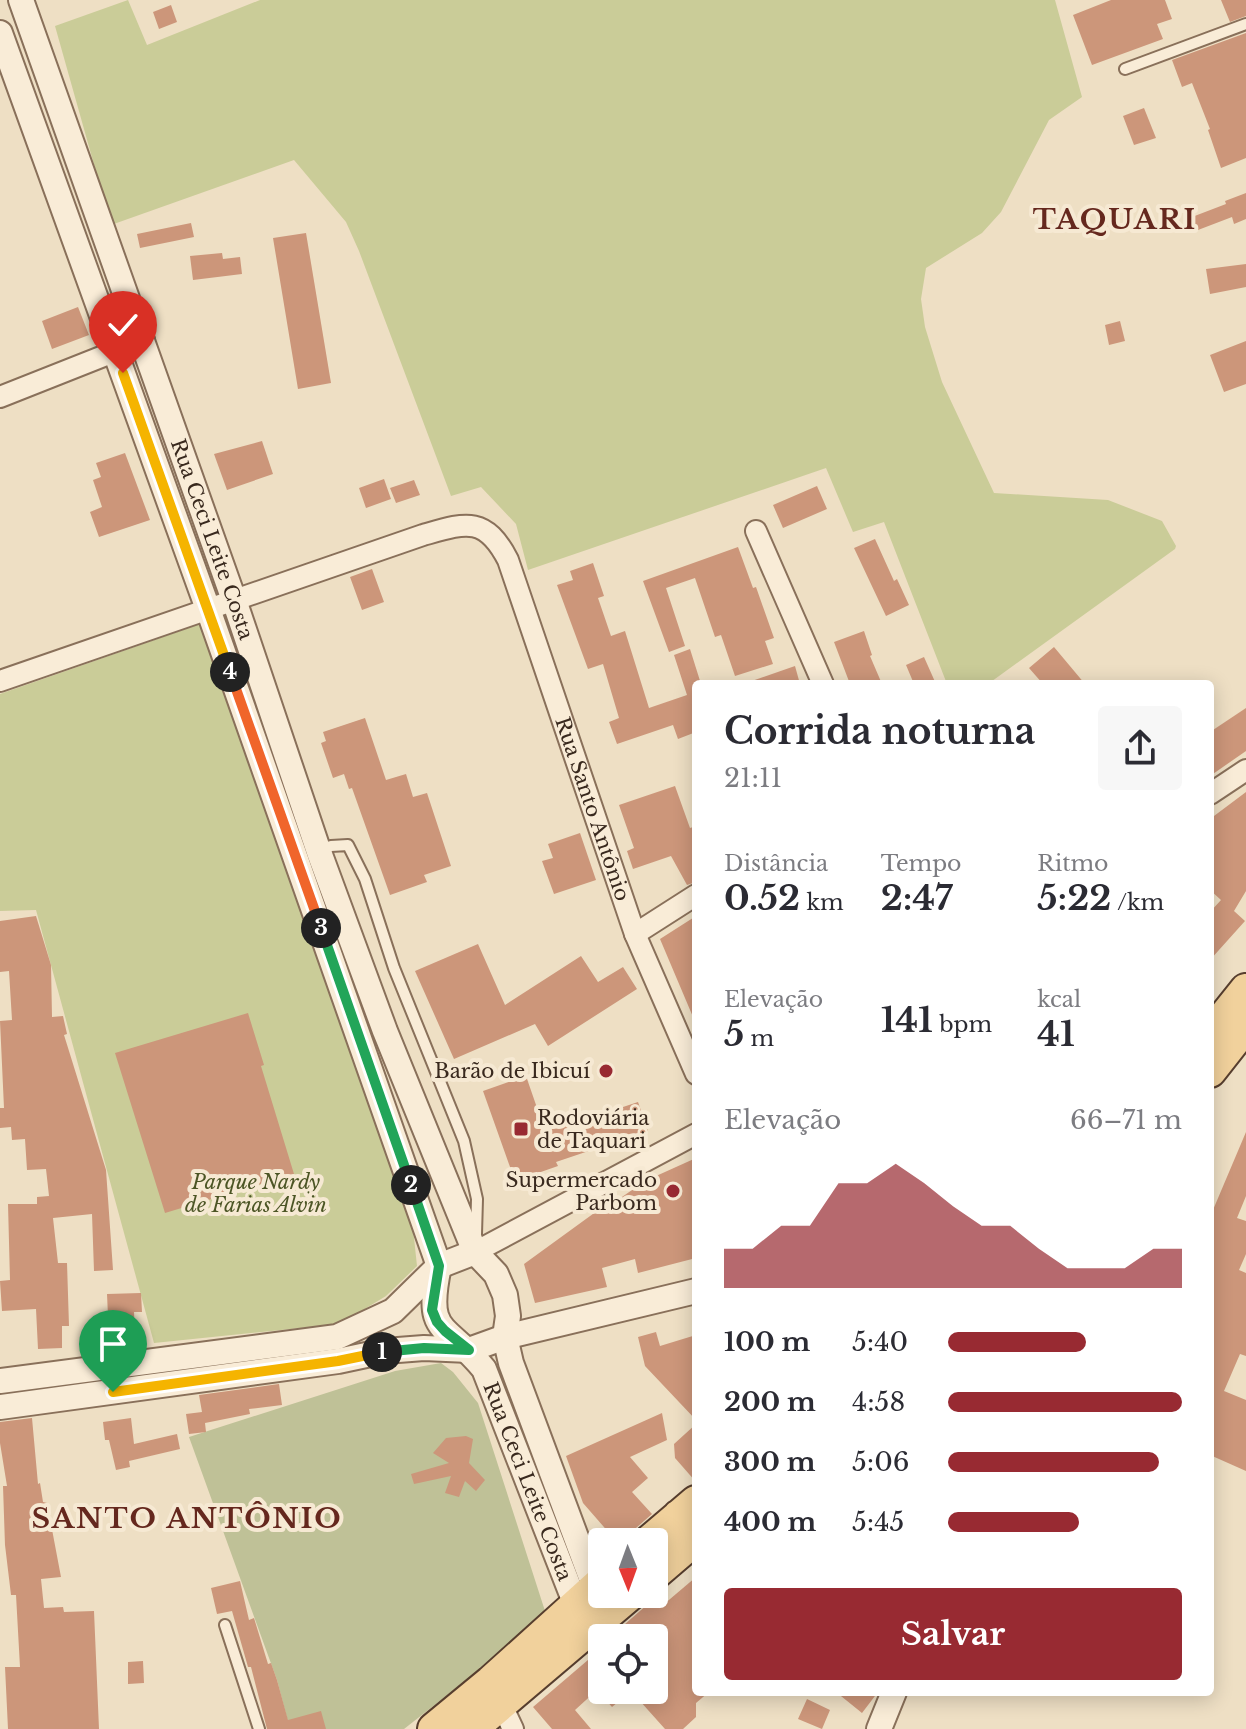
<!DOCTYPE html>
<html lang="pt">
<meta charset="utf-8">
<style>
body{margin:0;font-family:"Libre Baskerville",serif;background:#f7f7f7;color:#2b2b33;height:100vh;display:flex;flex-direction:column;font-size:30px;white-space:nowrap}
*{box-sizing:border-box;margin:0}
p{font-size:26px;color:#7c7c81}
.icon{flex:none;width:44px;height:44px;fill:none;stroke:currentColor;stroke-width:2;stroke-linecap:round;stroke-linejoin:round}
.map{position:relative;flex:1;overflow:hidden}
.sheet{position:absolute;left:692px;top:680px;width:522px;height:1016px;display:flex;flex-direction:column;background:#fff;border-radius:8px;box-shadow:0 4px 20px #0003}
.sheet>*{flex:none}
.needle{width:52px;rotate:179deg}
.fabs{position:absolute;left:588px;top:1528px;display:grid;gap:16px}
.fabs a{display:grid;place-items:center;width:80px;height:80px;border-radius:8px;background:#fff;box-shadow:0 4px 20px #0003;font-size:40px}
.pin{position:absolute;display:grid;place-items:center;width:68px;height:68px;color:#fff;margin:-82px -34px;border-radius:50% 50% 50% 0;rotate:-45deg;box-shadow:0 0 8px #0007}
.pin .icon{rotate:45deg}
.km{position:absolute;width:40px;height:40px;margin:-20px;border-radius:50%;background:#222;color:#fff;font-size:22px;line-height:40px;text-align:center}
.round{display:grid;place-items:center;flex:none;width:84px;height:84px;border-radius:8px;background:#f7f7f7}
.summary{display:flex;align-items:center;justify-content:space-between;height:136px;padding:0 32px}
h1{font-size:36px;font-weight:700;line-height:60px}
.metrics{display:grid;grid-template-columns:repeat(3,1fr);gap:12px;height:136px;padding:8px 32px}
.metrics div{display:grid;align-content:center}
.metrics b{font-size:34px;font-weight:700}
.metrics small{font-size:22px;font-weight:400}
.metrics p{font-size:22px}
.chart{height:224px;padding:16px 32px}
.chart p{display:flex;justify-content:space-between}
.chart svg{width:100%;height:144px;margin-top:8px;fill:#982a32;opacity:.7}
.primary-button{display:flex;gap:16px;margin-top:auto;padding:16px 32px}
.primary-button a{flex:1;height:92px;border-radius:8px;background:#982a32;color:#fff;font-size:32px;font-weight:700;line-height:92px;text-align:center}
ul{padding:0 32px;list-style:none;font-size:26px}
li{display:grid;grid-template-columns:128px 96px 1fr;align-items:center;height:60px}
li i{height:20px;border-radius:10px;background:#982a32}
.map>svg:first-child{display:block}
.green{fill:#cacc98}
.cemetery{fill:#bfc197}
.building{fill:#cc967a}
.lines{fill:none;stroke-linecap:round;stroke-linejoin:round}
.service-casing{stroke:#89705a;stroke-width:14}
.minor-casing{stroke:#89705a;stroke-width:24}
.tertiary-casing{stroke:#89705a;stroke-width:28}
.primary-casing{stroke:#573e2e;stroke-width:36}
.service{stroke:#f9ecd7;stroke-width:10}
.minor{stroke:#f9ecd7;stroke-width:20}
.tertiary{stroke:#f9ecd7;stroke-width:24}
.primary{stroke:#f1d19c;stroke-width:32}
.split-1-casing{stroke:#fff;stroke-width:16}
.split-2-casing{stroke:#fff;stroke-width:16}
.split-3-casing{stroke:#fff;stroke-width:16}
.split-4-casing{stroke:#fff;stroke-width:16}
.split-5-casing{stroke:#fff;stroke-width:16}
.split-1{stroke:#f5b400;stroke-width:10}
.split-2{stroke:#22a559;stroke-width:10}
.split-3{stroke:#22a559;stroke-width:10}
.split-4{stroke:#f0652b;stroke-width:10}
.split-5{stroke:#f5b400;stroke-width:10}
.poi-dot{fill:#982a32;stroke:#f6e9d3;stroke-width:3}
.labels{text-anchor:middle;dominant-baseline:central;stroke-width:8;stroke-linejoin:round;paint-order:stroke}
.street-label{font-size:20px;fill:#39291e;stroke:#f6e9d3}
.poi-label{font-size:20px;fill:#39291e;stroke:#f6e9d3;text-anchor:end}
.park-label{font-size:20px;font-style:italic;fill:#4c5525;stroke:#f6e9d3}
.district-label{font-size:28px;font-weight:bold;letter-spacing:2px;fill:#65281e;stroke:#f6e9d3}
</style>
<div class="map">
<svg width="1246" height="1729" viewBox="0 0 1246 1729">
<rect width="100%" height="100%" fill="#eedfc4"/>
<!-- green -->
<path class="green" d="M 128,0 L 147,45 L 260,0 L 1055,0 L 1082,97 L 1049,120 L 1001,212 L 982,233 L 926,268 L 921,299 L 925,327 L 942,382 L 994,493 L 1108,500 L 1162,521 L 1176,546 L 1175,549 L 988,684 L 947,684 L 884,522 L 853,532 L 826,468 L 528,570 L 516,524 L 481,487 L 451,496 L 359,251 L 346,222 L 294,160 L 111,225 L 55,26 Z
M 200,624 L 412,1219 L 417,1266 L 386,1296 L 340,1324 L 154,1343 L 36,910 L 0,911 L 0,694 Z"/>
<!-- cemetery -->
<path class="cemetery" d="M 441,1363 L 453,1372 L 478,1403 L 545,1611 L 488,1663 L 404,1729 L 290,1729 L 277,1680 L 189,1437 L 395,1371 Z"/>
<!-- building -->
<path class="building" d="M 1111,0 L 1165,0 L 1172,19 L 1157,24 L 1163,39 L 1092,65 L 1073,15 Z
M 1221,0 L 1246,0 L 1246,16 L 1230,22 Z
M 171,5 L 177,22 L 159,29 L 153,12 Z
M 1246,33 L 1246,158 L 1221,168 L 1208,130 L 1210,129 L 1192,83 L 1182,87 L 1172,60 Z
M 1144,108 L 1156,138 L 1134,145 L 1123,116 Z
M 1246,193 L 1246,219 L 1234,224 L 1232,217 L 1198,230 L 1192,217 L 1226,204 L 1225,201 Z
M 191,223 L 194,237 L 140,248 L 137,234 Z
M 306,233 L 331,383 L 298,389 L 273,238 Z
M 222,253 L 223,259 L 240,257 L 242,274 L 193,280 L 190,256 Z
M 1246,264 L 1246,287 L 1210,294 L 1206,269 Z
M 78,307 L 89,335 L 52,349 L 42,321 Z
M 1120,321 L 1125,341 L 1109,345 L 1105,325 Z
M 1246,341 L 1246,384 L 1224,392 L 1210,355 Z
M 262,441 L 273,474 L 227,490 L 214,454 Z
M 125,453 L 150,520 L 99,537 L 90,512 L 102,507 L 93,480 L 101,477 L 96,463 Z
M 384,479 L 391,499 L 366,508 L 359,488 Z
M 414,480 L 420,495 L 396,503 L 390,488 Z
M 817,486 L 827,509 L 783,528 L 773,505 Z
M 875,539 L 894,581 L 897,579 L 909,605 L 886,616 L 854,548 Z
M 738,547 L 753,588 L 756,587 L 774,638 L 765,641 L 773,664 L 735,676 L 721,635 L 715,637 L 695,578 L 666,588 L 685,646 L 669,652 L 643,581 Z
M 593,563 L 604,596 L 598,598 L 611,636 L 625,631 L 649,708 L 687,695 L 674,655 L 690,649 L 701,684 L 696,684 L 696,732 L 678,739 L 673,725 L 617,744 L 609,722 L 619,718 L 603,664 L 588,669 L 557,585 L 573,580 L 570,571 Z
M 372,569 L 384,602 L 362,610 L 350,577 Z
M 864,631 L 872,655 L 870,656 L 882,684 L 850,684 L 834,642 Z
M 1054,647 L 1085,684 L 1043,684 L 1029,668 Z
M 924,657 L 936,684 L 914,684 L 906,665 Z
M 795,666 L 800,684 L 750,684 L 749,682 Z
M 1246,708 L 1246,751 L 1210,776 L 1210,732 Z
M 365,718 L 386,780 L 406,774 L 413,797 L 427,793 L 451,866 L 424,875 L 427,882 L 390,895 L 352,788 L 349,789 L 344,774 L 333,778 L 321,743 L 326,741 L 323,732 Z
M 675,786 L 690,828 L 696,826 L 696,882 L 687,885 L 671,856 L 633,869 L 627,851 L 634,848 L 619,805 Z
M 1246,792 L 1246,891 L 1234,911 L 1245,921 L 1210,960 L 1210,912 L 1221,900 L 1210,890 L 1210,819 Z
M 580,833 L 596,880 L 554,894 L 542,861 L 553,858 L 548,844 Z
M 36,916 L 51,965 L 52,1017 L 63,1016 L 67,1034 L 64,1035 L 106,1170 L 113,1270 L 94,1271 L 92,1214 L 53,1218 L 58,1263 L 67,1263 L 69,1326 L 62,1326 L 62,1348 L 38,1349 L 36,1309 L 2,1311 L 0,1281 L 10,1280 L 8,1204 L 37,1204 L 37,1197 L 49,1196 L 46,1169 L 27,1170 L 25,1139 L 12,1140 L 11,1127 L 0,1128 L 0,1108 L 4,1108 L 0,1021 L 12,1020 L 9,971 L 0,972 L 0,921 Z
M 696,916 L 696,1024 L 660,939 Z
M 478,944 L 505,1005 L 581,956 L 598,982 L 623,967 L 637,989 L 548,1046 L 535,1024 L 454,1059 L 415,971 Z
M 248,1013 L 264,1065 L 261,1066 L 294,1174 L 165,1213 L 115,1053 Z
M 526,1076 L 544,1128 L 589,1113 L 590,1118 L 638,1102 L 648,1131 L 556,1162 L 558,1166 L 515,1181 L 483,1091 Z
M 1246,1132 L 1246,1196 L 1237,1218 L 1246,1221 L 1246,1254 L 1239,1270 L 1246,1273 L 1246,1356 L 1240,1354 L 1224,1391 L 1246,1400 L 1246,1471 L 1210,1455 L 1210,1217 Z
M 696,1158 L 696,1258 L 638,1273 L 635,1259 L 602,1268 L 607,1287 L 535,1303 L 524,1264 L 608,1203 L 609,1206 L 645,1181 Z
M 141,1293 L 142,1312 L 134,1312 L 135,1337 L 109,1338 L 107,1294 Z
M 656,1332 L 660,1346 L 696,1335 L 696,1371 L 692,1373 L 696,1390 L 696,1420 L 645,1366 L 638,1337 Z
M 279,1384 L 282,1405 L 249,1409 L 250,1414 L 205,1423 L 206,1432 L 189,1434 L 186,1414 L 202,1412 L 199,1395 Z
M 662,1413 L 667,1440 L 630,1457 L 648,1478 L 632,1492 L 652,1514 L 636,1528 L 630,1542 L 617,1542 L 583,1503 L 566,1456 Z
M 32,1418 L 38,1484 L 40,1483 L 43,1502 L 47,1503 L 61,1577 L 41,1579 L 44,1608 L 63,1607 L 64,1612 L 94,1611 L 99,1729 L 8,1729 L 5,1667 L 20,1667 L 16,1595 L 11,1595 L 5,1545 L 3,1486 L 7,1486 L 0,1443 L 0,1422 Z
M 131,1418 L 134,1444 L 177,1434 L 180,1449 L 129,1461 L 130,1467 L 116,1470 L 109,1440 L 105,1440 L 103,1422 Z
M 696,1424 L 696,1482 L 675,1458 L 674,1444 Z
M 466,1436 L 473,1439 L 469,1463 L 485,1480 L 476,1491 L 465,1481 L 459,1497 L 445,1493 L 451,1476 L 414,1484 L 411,1474 L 449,1463 L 433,1453 L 446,1438 Z
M 696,1577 L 696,1692 L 709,1692 L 696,1703 L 696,1717 L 683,1729 L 665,1729 L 631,1691 L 612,1707 L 597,1690 L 575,1710 L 591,1729 L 552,1729 L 533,1707 L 602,1648 L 602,1686 L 597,1690 L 654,1690 L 654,1638 L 609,1638 L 656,1597 L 663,1605 Z
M 240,1581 L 249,1620 L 254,1618 L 268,1664 L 271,1663 L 277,1680 L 288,1720 L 321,1711 L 326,1729 L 267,1729 L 251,1667 L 248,1667 L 232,1611 L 217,1614 L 211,1588 Z
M 143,1661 L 144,1683 L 128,1684 L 128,1662 Z
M 836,1692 L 878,1692 L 862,1713 Z
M 807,1699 L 830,1710 L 822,1729 L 798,1719 Z"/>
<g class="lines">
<defs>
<path id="service" d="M 1125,69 L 1246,24
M 319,852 L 331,846 L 348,845 L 365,879 L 394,968 L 464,1141 L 477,1199 L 476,1234
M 225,1625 L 259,1729"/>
<g id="minor">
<path d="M 0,397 L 144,340"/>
<path d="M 756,531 L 823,684"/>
<path id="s1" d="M 0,681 L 423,535 C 465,523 485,515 508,560 L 635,934 L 696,1074"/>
<path d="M 1210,794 L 1246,770"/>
<path d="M 635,934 L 696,895"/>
<path d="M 475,1252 L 696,1134"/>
<path d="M 498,1697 L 513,1729"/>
</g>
<g id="tertiary">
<path id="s2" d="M 21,0 L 234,600 L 319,852 L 385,1031 L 475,1252 L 496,1274 L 505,1295 L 508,1316 L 505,1337 L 511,1363 L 595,1588 L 602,1591"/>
<path id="s3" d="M 0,33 L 208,609 L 439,1266 C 424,1337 446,1322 484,1369 L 576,1605 L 590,1611"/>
<path d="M 0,1381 L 337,1337 L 393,1311 L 439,1266 L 475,1252"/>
<path d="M 0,1407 L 338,1361 L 385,1351 L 424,1348 L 469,1350 L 505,1337 L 696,1291"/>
<path d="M 879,1729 L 894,1692"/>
</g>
<path id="primary" d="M 1210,1035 L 1246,990
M 1210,1071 L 1246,1025
M 649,1542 L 696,1502
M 654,1574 L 696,1538 L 679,1516
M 434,1729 L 491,1682 L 602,1582
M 471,1729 L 630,1594"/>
</defs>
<!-- service casing -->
<use href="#service" class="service-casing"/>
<!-- minor casing -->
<use href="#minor" class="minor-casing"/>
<!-- tertiary casing -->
<use href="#tertiary" class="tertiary-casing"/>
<!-- primary casing -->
<use href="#primary" class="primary-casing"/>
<!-- service -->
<use href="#service" class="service"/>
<!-- minor -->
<use href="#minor" class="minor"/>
<!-- tertiary -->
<use href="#tertiary" class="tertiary"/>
<!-- primary -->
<use href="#primary" class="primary"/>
</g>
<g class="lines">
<defs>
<path id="split-1" d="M 113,1392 L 338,1361 L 382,1352"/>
<path id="split-2" d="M 382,1352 L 424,1348 L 469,1350 L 445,1331 L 437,1322 L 432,1310 L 439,1266 L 411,1185"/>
<path id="split-3" d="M 321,928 L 411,1185"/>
<path id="split-4" d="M 230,672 L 321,928"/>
<path id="split-5" d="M 123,373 L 230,672"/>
</defs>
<!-- split-1 casing -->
<use href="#split-1" class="split-1-casing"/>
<!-- split-2 casing -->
<use href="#split-2" class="split-2-casing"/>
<!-- split-3 casing -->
<use href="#split-3" class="split-3-casing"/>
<!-- split-4 casing -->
<use href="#split-4" class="split-4-casing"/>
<!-- split-5 casing -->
<use href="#split-5" class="split-5-casing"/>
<!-- split-1 -->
<use href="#split-1" class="split-1"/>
<!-- split-2 -->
<use href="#split-2" class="split-2"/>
<!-- split-3 -->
<use href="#split-3" class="split-3"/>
<!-- split-4 -->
<use href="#split-4" class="split-4"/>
<!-- split-5 -->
<use href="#split-5" class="split-5"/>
</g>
<!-- markers -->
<g class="poi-dot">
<circle cx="606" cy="1071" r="8"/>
<rect x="513" y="1121" width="16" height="16" rx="4"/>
<circle cx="673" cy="1191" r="8"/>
</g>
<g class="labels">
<!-- street labels -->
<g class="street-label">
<text stroke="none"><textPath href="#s2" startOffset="572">Rua Ceci Leite Costa</textPath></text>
<text stroke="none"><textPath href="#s1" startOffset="812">Rua Santo Antônio</textPath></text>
<text stroke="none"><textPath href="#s3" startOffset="1552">Rua Ceci Leite Costa</textPath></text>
</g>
<!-- poi labels -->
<g class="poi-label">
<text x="590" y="1071">Barão de Ibicuí</text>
<text x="537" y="1118" text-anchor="start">Rodoviária<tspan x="537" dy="23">de Taquari</tspan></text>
<text x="657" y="1180">Supermercado<tspan x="657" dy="23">Parbom</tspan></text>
</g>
<!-- park labels -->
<g class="park-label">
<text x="256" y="1182">Parque Nardy<tspan x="256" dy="23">de Farias Alvin</tspan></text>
</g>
<!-- district labels -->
<g class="district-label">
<text x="1115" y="219">TAQUARI</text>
<text x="187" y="1518">SANTO ANTÔNIO</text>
</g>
</g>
</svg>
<div class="fabs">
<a><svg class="needle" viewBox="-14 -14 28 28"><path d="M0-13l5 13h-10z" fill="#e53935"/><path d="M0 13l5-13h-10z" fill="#7c7c81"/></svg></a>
<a><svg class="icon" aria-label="locate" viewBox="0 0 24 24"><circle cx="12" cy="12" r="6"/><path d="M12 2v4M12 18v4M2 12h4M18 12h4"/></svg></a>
</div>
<div class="pin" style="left:113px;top:1392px;background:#1e9e55"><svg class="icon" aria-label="arrive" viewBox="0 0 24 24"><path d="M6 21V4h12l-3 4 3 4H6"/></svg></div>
<div class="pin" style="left:123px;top:373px;background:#d93025"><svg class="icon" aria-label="check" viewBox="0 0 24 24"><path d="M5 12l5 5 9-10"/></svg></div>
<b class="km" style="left:382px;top:1352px">1</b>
<b class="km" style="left:411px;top:1185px">2</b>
<b class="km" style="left:321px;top:928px">3</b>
<b class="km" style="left:230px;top:672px">4</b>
<section class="sheet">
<div class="summary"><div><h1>Corrida noturna</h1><p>21:11</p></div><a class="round"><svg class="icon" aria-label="share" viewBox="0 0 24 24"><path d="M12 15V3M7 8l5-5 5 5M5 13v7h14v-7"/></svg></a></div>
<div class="metrics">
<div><p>Distância</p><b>0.52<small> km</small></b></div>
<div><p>Tempo</p><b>2:47</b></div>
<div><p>Ritmo</p><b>5:22<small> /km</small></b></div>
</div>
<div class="metrics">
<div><p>Elevação</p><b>5<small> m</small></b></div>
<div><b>141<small> bpm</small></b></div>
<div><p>kcal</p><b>41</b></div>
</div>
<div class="chart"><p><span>Elevação</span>66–71 m</p>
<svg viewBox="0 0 160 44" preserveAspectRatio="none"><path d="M0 44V32L10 32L20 25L30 25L40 12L50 12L60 6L70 12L80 19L90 25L100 25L110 32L120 38L130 38L140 38L150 32L160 32V44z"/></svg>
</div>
<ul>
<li><b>100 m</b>5:40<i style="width:59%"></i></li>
<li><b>200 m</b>4:58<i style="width:100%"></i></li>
<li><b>300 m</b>5:06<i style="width:90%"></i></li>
<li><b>400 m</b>5:45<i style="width:56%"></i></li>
</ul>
<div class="primary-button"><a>Salvar</a></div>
</section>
</div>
